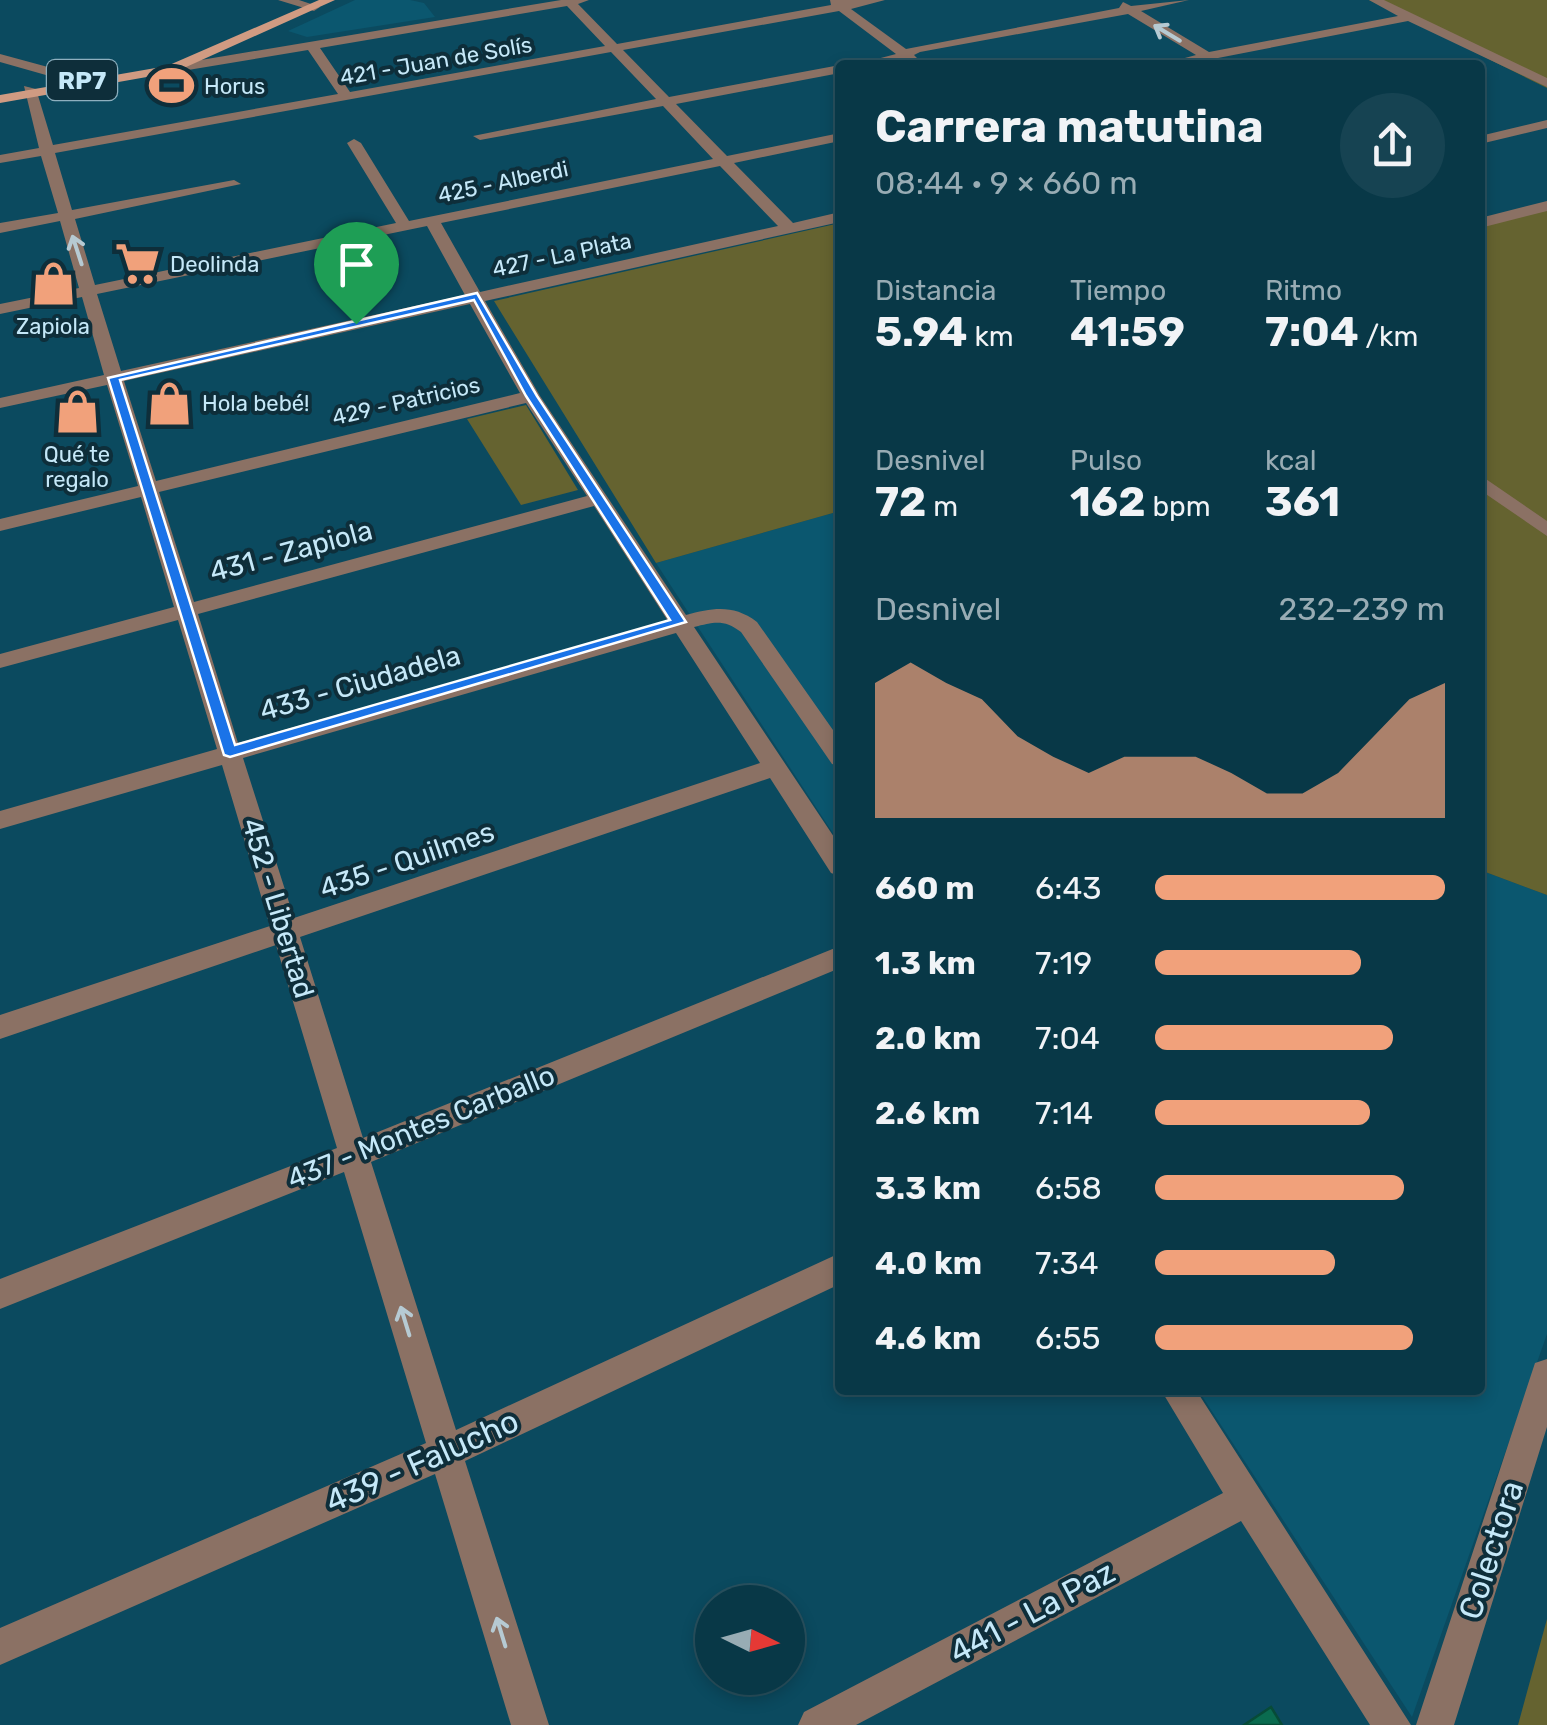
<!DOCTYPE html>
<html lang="es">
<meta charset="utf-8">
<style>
body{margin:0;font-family:Rubik,sans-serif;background:#164352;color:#f1f3f6;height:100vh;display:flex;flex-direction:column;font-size:38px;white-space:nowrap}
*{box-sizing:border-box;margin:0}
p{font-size:32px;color:#98acb4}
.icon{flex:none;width:55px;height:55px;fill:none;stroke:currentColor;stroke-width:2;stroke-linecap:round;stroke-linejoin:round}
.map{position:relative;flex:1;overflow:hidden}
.details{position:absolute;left:835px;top:60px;width:650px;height:1335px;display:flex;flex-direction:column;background:#083847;border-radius:10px;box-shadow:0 5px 15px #0003,0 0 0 2px #295260}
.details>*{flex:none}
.needle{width:65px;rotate:95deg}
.buttons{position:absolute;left:695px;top:1585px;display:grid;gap:20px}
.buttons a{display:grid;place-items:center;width:110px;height:110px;border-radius:50%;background:#083847;box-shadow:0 5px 15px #0003,0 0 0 2px #295260;font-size:50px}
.pin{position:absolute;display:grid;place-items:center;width:85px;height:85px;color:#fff;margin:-102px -42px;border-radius:50% 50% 50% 0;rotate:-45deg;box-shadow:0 0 10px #0007}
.pin .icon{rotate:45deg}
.round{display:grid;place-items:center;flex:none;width:105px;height:105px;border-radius:52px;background:#164352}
.head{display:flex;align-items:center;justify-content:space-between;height:170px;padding:0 40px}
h1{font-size:45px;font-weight:700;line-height:75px}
.figures{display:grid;grid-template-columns:repeat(3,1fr);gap:15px;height:170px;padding:10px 40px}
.figures div{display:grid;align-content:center}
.figures b{font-size:42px;font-weight:700}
.figures small{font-size:28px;font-weight:400}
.figures p{font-size:28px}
.chart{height:280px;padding:20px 40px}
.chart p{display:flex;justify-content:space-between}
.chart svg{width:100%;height:180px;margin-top:10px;fill:#f1a17b;opacity:.7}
ul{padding:0 40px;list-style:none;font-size:32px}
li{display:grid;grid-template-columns:160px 120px 1fr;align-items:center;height:75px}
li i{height:25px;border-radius:12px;background:#f1a17b}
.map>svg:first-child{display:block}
.built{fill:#0b576f}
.green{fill:#656330}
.building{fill:#0a6b4f;stroke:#074b37;stroke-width:2.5}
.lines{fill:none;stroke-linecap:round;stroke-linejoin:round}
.minor{fill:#8b7164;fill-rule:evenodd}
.major{fill:#d09b82;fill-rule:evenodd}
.oneway{stroke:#b6cad3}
.route{fill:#1a73e8;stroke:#fff;stroke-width:2.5;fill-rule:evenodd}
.labels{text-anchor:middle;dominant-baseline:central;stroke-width:8;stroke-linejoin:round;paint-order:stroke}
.far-street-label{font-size:22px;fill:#c5e8f8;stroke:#0e2e3a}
.far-poi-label{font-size:22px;fill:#c5e8f8;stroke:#0e2e3a;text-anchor:start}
.shield{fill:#0e2e3a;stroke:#8eb0bf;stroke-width:2.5}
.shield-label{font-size:25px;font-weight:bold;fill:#c5e8f8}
.street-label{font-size:28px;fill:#c5e8f8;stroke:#0e2e3a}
.near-street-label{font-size:32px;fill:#c5e8f8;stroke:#0e2e3a}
</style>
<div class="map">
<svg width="1547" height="1725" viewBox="0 0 1547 1725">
<rect width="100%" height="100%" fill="#0b4a5f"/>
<!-- built -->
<path class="built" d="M 355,0 L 410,0 L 424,3 L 435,17 L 307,37 L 288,31 Z
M 840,511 L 840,844 L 656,563 Z
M 1480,870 L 1547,895 L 1547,1334 L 1412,1717 L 1198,1390 L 1480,1390 Z"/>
<!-- green -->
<path class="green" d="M 1369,0 L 1547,0 L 1547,88 Z
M 1547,208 L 1547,895 L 1480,870 L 1480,226 Z
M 840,223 L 840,511 L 656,563 L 494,301 Z
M 526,405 L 578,490 L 521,505 L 467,419 Z
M 1547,1619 L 1547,1725 L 1518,1725 Z"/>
<!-- building -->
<path class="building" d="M 1271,1707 L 1282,1725 L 1244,1725 Z"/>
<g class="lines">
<!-- minor -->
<path class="minor" d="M 278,0 L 299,0 L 320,7 L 314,11 Z
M 561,0 L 589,0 L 578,4 L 617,44 L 831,5 L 830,0 L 885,0 L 851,9 L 906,49 L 1119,8 L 1123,2 L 1131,6 L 1189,0 L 1141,11 L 1209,52 L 1398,16 L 1369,0 L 1384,0 L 1547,78 L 1547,87 L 1408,21 L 1218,58 L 1213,64 C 1198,58 1175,65 1159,65 L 1196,55 L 1128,14 L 920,52 L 914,55 L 921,62 L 918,65 L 903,59 L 854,65 L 896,54 L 839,11 L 623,50 L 669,97 L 840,65 L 840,73 L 676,104 L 727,156 L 840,133 L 840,141 L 734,163 L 793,223 L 840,212 L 840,222 L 485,301 L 540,396 L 686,615 C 713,608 733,604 757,622 L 840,740 L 840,766 L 832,764 L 741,632 C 724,619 714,622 694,627 L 840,846 L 840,876 L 831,873 L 770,778 L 300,937 L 363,1138 L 840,946 L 840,968 L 371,1162 L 456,1430 L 840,1253 L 840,1284 L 465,1461 L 549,1725 L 511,1725 L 435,1474 L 0,1665 L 0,1628 L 426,1443 L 344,1172 L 0,1309 L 0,1279 L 337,1148 L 276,945 L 0,1039 L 0,1015 L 270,926 L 222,765 L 0,829 L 0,811 L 217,749 L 178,620 L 0,668 L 0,654 L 174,607 L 141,497 L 0,531 L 0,519 L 138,486 L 107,385 L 0,408 L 0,398 L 104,375 L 82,297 L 0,314 L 0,304 L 79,288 L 60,221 L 0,233 L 0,223 L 58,213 L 41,156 L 0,163 L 0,155 L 39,148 L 24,86 L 36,89 L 53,145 L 338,94 L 308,50 L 170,73 L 165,72 L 165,66 ZM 567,6 L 605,46 L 350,92 L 320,48 ZM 611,52 L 656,99 L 473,136 L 480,140 L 663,106 L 713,159 L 409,221 L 361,143 L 354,139 L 347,143 L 396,223 L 95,285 L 75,219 L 241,184 L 234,180 L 72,210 L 55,153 ZM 720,166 L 778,226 L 480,292 L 441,223 ZM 427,226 L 465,295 L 121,371 L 97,294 ZM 470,304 L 520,393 L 156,481 L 124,381 ZM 526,403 L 587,496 L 194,602 L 159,492 ZM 594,506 L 668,621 L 238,743 L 198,614 ZM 676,633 L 760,763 L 294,918 L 243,758 Z
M 0,54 L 70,73 L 78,82 L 66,85 L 60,79 L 0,62 Z
M 1547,120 L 1547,128 L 1480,144 L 1480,136 Z
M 1547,201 L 1547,211 L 1480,228 L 1480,218 Z
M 1480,475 L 1547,521 L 1547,536 L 1480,490 Z
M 1547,1359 L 1547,1427 L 1454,1725 L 1416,1725 L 1531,1375 L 1535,1363 Z
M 1161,1390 L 1196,1390 L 1411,1725 L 1370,1725 L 1241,1521 L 856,1725 L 798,1725 L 804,1712 L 1223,1493 Z"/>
<!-- major -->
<path class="major" d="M 319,0 L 335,0 L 175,72 L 0,103 L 0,95 L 167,66 Z"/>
</g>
<!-- one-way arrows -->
<defs><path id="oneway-shaft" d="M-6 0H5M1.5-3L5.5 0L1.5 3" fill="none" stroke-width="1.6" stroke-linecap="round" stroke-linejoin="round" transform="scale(2.5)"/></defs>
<g class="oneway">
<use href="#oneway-shaft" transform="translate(1167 33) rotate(-149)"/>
<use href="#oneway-shaft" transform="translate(77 250) rotate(-108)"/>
<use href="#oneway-shaft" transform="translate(405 1321) rotate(-107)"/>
<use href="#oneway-shaft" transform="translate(501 1632) rotate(-107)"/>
</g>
<!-- route -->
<path class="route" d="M 477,293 L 537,396 L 686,622 L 230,757 L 224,755 L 108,378 ZM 474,300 L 526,396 L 670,620 L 235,745 L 120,380 Z"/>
<!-- icons -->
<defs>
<symbol id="stadium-bare" viewBox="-9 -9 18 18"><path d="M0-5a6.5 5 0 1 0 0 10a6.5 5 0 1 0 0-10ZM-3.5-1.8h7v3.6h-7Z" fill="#f1a17b" stroke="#0e2e3a" stroke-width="2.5" paint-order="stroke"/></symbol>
<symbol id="supermarket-bare" viewBox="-9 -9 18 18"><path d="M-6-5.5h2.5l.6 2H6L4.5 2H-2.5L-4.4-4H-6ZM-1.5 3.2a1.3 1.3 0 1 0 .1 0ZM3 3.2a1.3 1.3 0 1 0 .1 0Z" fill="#f1a17b" stroke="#0e2e3a" stroke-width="2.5" paint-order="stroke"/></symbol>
<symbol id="shop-bare" viewBox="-9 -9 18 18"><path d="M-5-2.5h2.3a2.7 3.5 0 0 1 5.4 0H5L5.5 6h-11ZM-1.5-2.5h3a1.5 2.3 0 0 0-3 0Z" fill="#f1a17b" stroke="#0e2e3a" stroke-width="2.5" paint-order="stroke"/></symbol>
</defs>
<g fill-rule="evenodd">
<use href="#stadium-bare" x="140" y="54" width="63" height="63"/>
<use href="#supermarket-bare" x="106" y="232" width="63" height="63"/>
<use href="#shop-bare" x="22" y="252" width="63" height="63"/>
<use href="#shop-bare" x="138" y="372" width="63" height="63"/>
<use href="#shop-bare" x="46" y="380" width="63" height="63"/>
</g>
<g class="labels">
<!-- far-street labels -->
<g class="far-street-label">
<text transform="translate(436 61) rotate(-10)">421 - Juan de Solís</text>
<text transform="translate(503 182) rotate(-12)">425 - Alberdi</text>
<text transform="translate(562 255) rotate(-12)">427 - La Plata</text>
<text transform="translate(406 401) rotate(-13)">429 - Patricios</text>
</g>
<!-- far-poi labels -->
<g class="far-poi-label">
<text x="204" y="86">Horus</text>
<text x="170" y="264">Deolinda</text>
<text x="53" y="326" text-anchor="middle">Zapiola</text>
<text x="202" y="403">Hola bebé!</text>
<text x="77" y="454" text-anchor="middle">Qué te<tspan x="77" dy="25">regalo</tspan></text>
</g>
<!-- shield labels -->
<rect class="shield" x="47" y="60" width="70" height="40" rx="8"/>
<g class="shield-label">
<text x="82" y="80">RP7</text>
</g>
<!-- street labels -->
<g class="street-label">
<text transform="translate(291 551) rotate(-15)">431 - Zapiola</text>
<text transform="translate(360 683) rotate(-16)">433 - Ciudadela</text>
<text transform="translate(407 860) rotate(-19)">435 - Quilmes</text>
<text transform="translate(278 908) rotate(73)">452 - Libertad</text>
<text transform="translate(421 1127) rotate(-22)">437 - Montes Carballo</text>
</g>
<!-- near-street labels -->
<g class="near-street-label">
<text transform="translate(422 1461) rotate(-24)">439 - Falucho</text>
<text transform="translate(1491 1550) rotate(-72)">Colectora</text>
<text transform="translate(1032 1612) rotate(-28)">441 - La Paz</text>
</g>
</g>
</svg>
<div class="buttons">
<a><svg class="needle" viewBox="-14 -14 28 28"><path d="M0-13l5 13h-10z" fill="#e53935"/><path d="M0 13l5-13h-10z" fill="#98acb4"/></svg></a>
</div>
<div class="pin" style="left:356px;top:324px;background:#1e9e55"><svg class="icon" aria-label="arrive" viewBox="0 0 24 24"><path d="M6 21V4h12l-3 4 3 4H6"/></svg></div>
<section class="details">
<div class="head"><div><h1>Carrera matutina</h1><p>08:44 · 9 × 660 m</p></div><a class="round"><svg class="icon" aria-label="share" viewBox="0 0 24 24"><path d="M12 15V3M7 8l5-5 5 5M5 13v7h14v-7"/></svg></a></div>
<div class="figures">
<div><p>Distancia</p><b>5.94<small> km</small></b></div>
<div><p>Tiempo</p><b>41:59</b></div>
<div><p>Ritmo</p><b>7:04<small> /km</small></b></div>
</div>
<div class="figures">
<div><p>Desnivel</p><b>72<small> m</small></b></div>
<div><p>Pulso</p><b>162<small> bpm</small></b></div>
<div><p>kcal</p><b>361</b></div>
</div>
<div class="chart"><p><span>Desnivel</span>232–239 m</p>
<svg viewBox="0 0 160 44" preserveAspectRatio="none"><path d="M0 44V11L10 6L20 11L30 15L40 24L50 29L60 33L70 29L80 29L90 29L100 33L110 38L120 38L130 33L140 24L150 15L160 11V44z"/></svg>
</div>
<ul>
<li><b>660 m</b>6:43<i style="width:100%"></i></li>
<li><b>1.3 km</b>7:19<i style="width:71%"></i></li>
<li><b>2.0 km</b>7:04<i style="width:82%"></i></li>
<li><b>2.6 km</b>7:14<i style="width:74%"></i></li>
<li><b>3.3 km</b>6:58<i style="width:86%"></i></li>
<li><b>4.0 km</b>7:34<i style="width:62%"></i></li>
<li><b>4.6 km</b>6:55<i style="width:89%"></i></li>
</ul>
</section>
</div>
